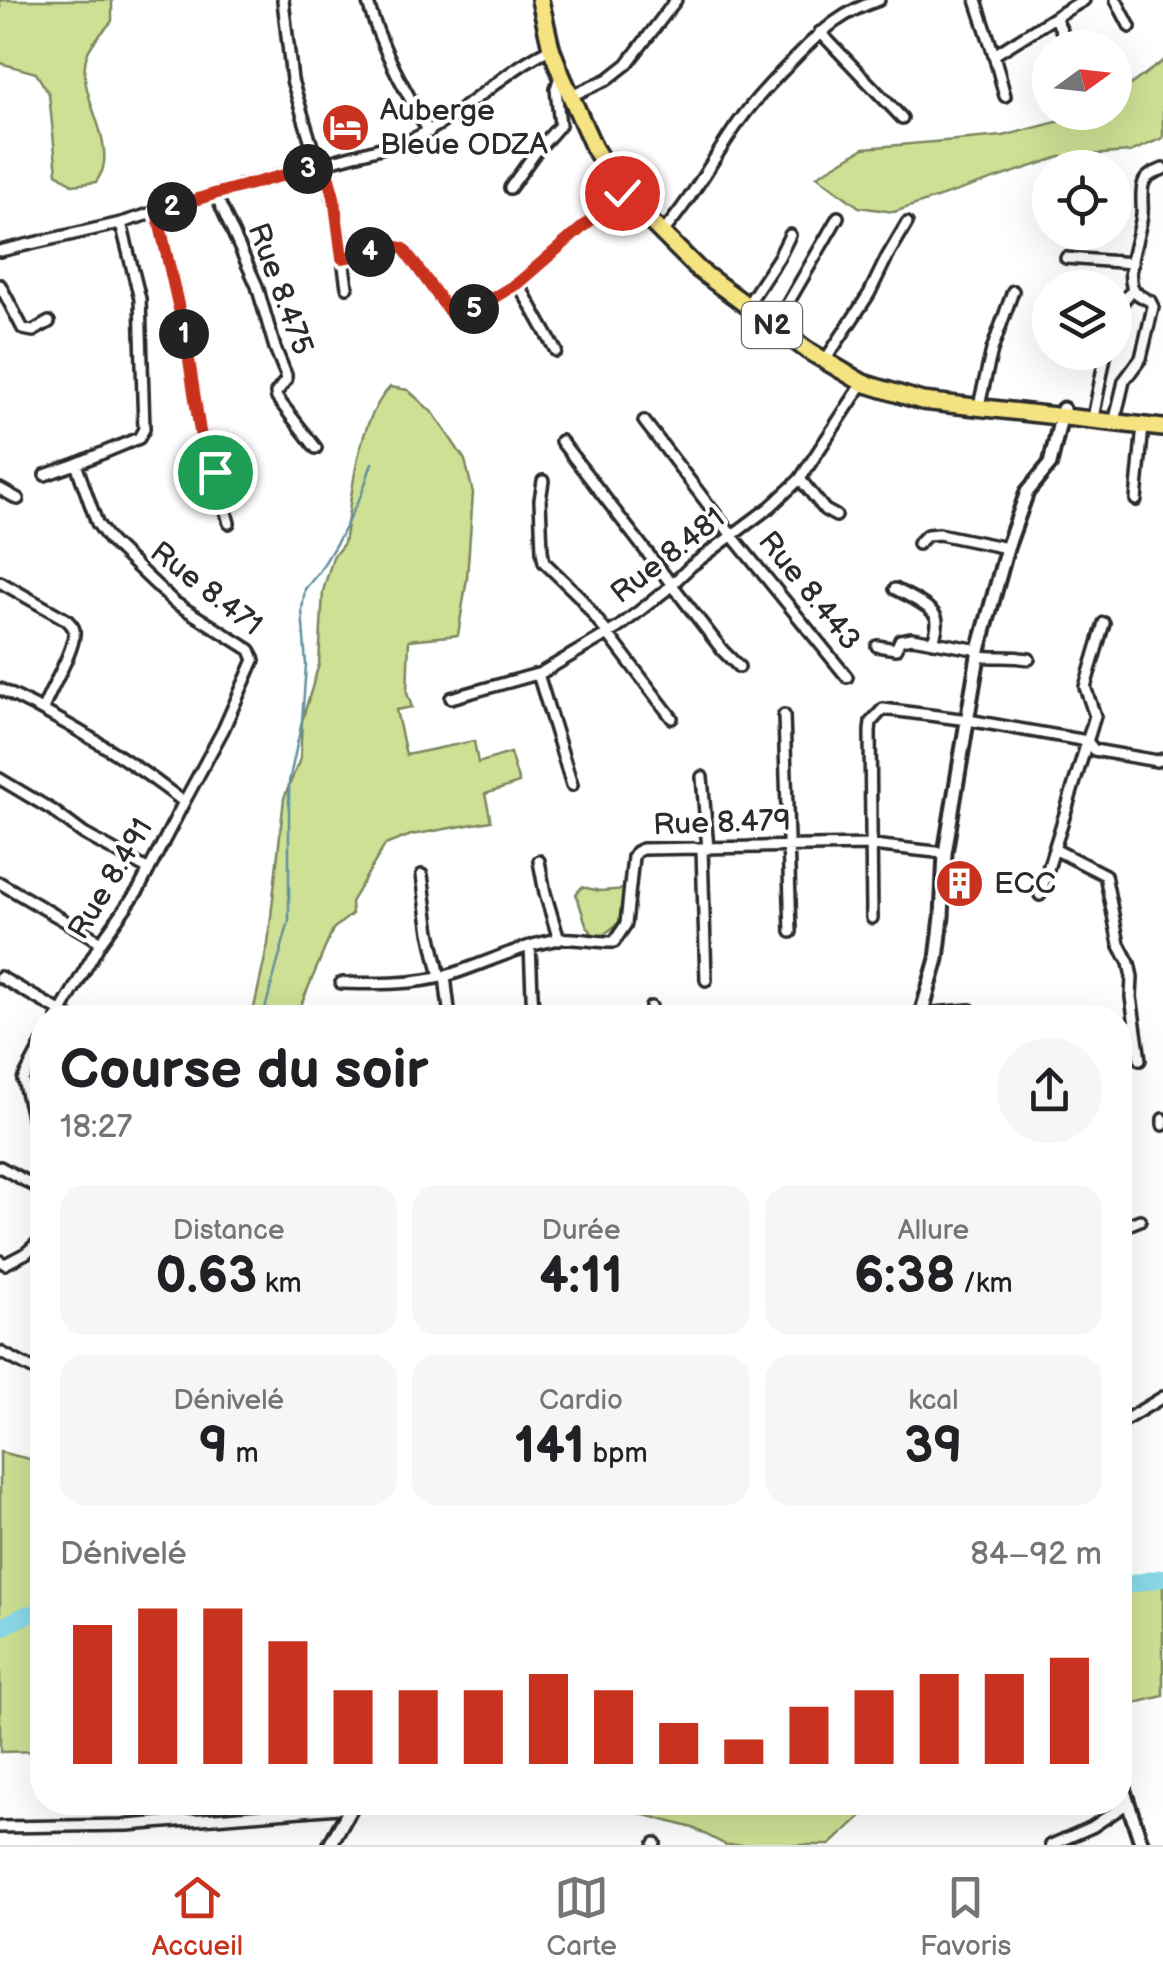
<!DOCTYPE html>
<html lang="fr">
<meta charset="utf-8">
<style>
body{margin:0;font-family:"Balsamiq Sans",sans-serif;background:#f6f6f6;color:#202124;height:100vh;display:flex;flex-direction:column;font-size:38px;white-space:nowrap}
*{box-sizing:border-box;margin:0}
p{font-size:32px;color:#757577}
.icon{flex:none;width:55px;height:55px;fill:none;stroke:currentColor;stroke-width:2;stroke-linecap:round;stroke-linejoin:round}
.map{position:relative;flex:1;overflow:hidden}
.drawer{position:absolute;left:30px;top:1005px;width:1102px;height:810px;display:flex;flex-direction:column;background:#fff;border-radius:40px;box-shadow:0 10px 40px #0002}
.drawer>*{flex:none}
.needle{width:65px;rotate:75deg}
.buttons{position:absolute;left:1032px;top:30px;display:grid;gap:20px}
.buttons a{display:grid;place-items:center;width:100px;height:100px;border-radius:50%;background:#fff;box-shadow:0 10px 40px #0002;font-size:50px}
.pin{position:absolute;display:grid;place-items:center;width:85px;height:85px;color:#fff;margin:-42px;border:5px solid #fff;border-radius:50%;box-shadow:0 2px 10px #0007}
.km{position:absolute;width:50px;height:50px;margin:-25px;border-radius:50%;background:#222;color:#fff;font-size:28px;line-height:50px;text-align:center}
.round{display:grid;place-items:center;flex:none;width:105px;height:105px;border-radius:52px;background:#f6f6f6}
.head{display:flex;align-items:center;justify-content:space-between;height:170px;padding:0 30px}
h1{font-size:55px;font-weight:800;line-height:75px}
.stats{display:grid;grid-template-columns:repeat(3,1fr);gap:15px;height:170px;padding:10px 30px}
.stats div{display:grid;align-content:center;border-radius:25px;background:#f6f6f6;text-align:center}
.stats b{font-size:50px;font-weight:800}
.stats small{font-size:28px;font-weight:400}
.stats p{font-size:28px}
.chart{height:280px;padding:20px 30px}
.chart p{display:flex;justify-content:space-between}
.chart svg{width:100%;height:180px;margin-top:10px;stroke:#c8321e;stroke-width:6}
.tab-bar{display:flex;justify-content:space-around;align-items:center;height:140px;border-top:2px solid #e0e0e0;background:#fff;font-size:28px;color:#757577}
.tab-bar a{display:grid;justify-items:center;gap:5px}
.tab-bar .active{color:#c8321e}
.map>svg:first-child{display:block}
.green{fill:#cde094;stroke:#7c8660;stroke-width:2.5}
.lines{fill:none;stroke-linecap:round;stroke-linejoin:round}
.stream{stroke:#64939c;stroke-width:2.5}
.river{stroke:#8ad9e8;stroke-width:18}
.minor-casing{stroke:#2b2b2b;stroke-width:16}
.tertiary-casing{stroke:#2b2b2b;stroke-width:19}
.trunk-casing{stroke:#2b2b2b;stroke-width:22}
.minor{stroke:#fff;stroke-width:9}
.tertiary{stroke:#fff;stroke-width:11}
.trunk{stroke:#f5e382;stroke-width:15}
.route-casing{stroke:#fff;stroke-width:20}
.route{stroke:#c8321e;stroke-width:12}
.labels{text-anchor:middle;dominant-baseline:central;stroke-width:8;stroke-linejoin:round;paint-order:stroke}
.shield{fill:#fff;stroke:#6b6b6b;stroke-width:2.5}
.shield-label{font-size:28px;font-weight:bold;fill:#2b2b2b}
.poi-label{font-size:30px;fill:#2b2b2b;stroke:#fff;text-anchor:start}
.street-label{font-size:30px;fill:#2b2b2b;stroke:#fff}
</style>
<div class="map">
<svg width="1163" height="1845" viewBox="0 0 1163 1845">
<rect width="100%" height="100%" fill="#fff"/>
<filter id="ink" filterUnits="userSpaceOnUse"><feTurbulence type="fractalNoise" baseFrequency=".01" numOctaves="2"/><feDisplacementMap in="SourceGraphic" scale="20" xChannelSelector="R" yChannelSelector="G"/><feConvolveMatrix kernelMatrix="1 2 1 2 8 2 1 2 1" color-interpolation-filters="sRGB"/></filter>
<g filter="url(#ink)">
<!-- green -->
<path class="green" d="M 0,0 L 112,0 L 112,21 C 104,31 93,40 88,52 C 73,89 112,131 103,168 C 102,173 99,177 96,182 L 73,185 L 57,173 L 49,94 L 36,73 L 0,63 Z
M 1163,61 L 1163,138 L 1130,152 L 1060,157 L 894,212 L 859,207 L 817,176 L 864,148 L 1003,136 L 1091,113 L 1115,112 L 1115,96 Z
M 390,387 L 408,390 L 434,414 L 465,460 L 473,493 L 467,578 L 458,635 L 409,640 L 407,693 L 412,707 L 396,710 L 406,755 L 474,741 L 478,763 L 510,753 L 519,783 L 485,794 L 491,821 L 411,835 L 385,845 L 351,902 L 352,914 L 333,929 L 296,1017 L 252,1017 L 268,944 L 284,798 L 300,759 L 302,721 L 319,664 L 323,591 L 333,557 L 344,543 C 353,493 355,426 390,387 Z
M 582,887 L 600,891 L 626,889 C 625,898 625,912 620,920 C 617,926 608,930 603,936 L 593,935 L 586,924 L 576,894 Z
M 0,1452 L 42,1462 L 42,1751 L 0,1752 Z
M 1163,1578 L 1163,1696 L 1131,1704 L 1120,1716 L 1120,1586 Z
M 601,1803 L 996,1803 L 960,1814 L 867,1811 L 830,1845 L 726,1845 L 693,1828 Z"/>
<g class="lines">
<!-- stream -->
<path class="stream" d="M 267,1018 L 265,1009 L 289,921 L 289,782 L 302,721 L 306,665 L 302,610 L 305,589 L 319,572 L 340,537 L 362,493 L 372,463
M 969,1808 L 970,1802"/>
<!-- river -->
<path class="river" d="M 1120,1586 L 1163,1578
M 0,1628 L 26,1615 L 42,1612"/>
<defs>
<path id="minor" d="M 283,0 L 292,80 L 318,166
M 367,0 C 381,48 404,89 429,132
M 976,0 L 994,55 L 1055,17 L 1070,48
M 1116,0 L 1130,27
M 1055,17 L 1084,0
M 820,32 L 902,118
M 994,55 L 1005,96
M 571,96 L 608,79 L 627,64 L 676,0
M 325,165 L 336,210 L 347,287
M 510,188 L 535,153 L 560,125 L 556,89 L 560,76
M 215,193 L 257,286 L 275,348 L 286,375 L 286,380 L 276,393 L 277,398 L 316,448
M 157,212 L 186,340 L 200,432 L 215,472 L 229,523
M 121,223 L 140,299 L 144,429 L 139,438 L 76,464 L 97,523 L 110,541 L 174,602 L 250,650 L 254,660 L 223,730 L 184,802
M 662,233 C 693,198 714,156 741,119 C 757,96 778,76 797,56 C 822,30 844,11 879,0
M 0,251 L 121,223 L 215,193 L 410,140 C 463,117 501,71 554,47
M 342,258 L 397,247 L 405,249 L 451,314 L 459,318 L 518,283 L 628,188
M 1066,258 L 1133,263
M 518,283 L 556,351
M 0,285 L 23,329 L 33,331 L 49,322
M 750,301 L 779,257 L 790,235
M 777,322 L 838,217
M 1115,322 L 1121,304 L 1133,289
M 828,356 L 869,294 L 887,257 L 907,223
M 980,401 L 992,350 L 1013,291
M 1094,413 L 1106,352
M 1116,415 L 1124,381 L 1141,358 L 1153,307 L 1150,301 C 1143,297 1135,295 1132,286 C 1126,265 1140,236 1142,214 C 1143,205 1140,191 1144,182 C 1147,175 1156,172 1163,169
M 644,421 L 733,537 L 847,677
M 561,441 L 723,651 L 739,667
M 45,475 L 76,464
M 800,479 L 825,510 L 836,516
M 543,481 L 540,500 L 542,551 L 544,562 L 579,596 L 672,718
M 0,489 L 18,499
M 1136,500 L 1143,426
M 918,544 L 927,535 L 939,534 L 1007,548
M 0,582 L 67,620 C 71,625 75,627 74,634 C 73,653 50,690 43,709
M 895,589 C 905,594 932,607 936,617 C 939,624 935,635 933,642
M 877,646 L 896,649 L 900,640 L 912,638 L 979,650
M 979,656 C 996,658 1012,656 1029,659
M 538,674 L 572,785
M 0,689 C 65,720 126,757 184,802 L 139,889 L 101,942 L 57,1018
M 451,698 L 541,673 L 619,627 L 665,591 L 691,566 L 770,507 L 800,479 L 863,383
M 784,715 L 791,932
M 702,777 L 708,849
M 0,779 L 52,810 L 84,834 L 149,870
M 702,849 L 706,980
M 1056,850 L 1105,875 L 1119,944 L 1129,963 L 1132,977 L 1131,997 L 1140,1060
M 539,861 L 545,893 L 559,940
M 422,875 L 430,932 L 440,977
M 0,883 L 101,942
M 1040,895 L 1095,716 L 1085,687 L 1104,623
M 872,918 L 870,731 L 871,722 L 883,709 L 968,720 L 1087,741 L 1094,750 L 1157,761 L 1163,759
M 530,946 L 533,1018
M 445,976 L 450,1018
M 0,977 L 72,1018
M 341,983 C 378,984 413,985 449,975 C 487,963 521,945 560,939 C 579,937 596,943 614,942 L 626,924 L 633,857 L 636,852 L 642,849 L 872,845 L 945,853
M 651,1007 L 651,1018
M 921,1014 L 970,1010 L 975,1018
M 42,1044 L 23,1080 L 32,1116 L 34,1120 L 42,1123
M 1163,1119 L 1163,1125
M 0,1167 L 42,1190
M 1120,1228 L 1140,1220
M 0,1261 L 5,1264 L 26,1253 L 42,1239
M 0,1352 L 42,1374
M 1120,1423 L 1163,1397
M 0,1827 L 128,1825 L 351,1807
M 654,1845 L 655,1843
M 1051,1845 L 1092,1827 L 1128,1803"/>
<path id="tertiary" d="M 920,1018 L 937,959 L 942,917 L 945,853 L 979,650 L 1007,548 L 1027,492 L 1050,464 L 1063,409
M 1120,1779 L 1142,1845
M 330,1845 L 354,1802"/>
<path id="trunk" d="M 540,0 L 551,48 L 561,74 L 594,148 L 622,193 L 699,270 L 807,350 L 863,383 L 922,401 L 1163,428"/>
</defs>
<!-- minor casing -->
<use href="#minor" class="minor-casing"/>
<!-- tertiary casing -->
<use href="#tertiary" class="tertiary-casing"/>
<!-- trunk casing -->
<use href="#trunk" class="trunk-casing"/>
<!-- minor -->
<use href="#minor" class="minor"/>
<!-- tertiary -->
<use href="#tertiary" class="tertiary"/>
<!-- trunk -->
<use href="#trunk" class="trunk"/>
</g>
</g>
<g class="lines" filter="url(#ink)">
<defs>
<path id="route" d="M 215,472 L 200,432 L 186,340 L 157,212 L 214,194 L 325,164 L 334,197 L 342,258 L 398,247 L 404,249 L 451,314 L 460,318 L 518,283 L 622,193"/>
</defs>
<!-- route casing -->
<use href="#route" class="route-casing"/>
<!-- route -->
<use href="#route" class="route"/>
</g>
<!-- icons -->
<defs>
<symbol id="hotel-disc" viewBox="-11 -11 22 22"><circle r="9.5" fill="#c8321e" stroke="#fff"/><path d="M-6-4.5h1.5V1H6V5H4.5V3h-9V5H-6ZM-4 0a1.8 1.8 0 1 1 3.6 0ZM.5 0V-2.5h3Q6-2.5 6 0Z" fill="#fff"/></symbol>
<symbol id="building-disc" viewBox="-11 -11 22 22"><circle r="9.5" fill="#c8321e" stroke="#fff"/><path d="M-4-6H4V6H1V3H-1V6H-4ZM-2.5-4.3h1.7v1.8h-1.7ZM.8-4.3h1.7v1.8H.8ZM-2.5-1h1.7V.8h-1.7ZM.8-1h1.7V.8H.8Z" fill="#fff"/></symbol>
</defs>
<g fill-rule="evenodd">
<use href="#hotel-disc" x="318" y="100" width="55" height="55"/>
<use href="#building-disc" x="932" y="856" width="55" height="55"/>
</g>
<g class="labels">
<!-- shield labels -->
<rect class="shield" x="742" y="302" width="60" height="46" rx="8"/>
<g class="shield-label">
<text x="772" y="325">N2</text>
</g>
<!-- poi labels -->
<g class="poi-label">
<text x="380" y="111">Auberge<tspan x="380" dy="34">Bleue ODZA</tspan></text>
<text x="994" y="884">ECC</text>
</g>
<!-- street labels -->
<g class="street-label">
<text transform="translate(280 289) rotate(70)">Rue 8.475</text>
<text transform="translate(668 556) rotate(-38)">Rue 8.481</text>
<text transform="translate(206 589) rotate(38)">Rue 8.471</text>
<text transform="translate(809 591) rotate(51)">Rue 8.443</text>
<text transform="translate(722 823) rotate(-2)">Rue 8.479</text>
<text transform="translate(111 879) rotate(-59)">Rue 8.491</text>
</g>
</g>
</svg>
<div class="buttons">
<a><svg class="needle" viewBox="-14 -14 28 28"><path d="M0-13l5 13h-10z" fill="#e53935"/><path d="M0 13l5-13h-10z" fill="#757577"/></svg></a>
<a><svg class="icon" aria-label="locate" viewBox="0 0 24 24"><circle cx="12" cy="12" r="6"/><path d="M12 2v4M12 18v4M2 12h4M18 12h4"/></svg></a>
<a><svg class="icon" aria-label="layers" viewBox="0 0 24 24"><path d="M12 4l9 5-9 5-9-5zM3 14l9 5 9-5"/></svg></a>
</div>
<div class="pin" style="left:215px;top:472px;background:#1e9e55"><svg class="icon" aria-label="arrive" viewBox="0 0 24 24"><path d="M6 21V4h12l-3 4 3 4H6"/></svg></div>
<div class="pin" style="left:622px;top:193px;background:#d93025"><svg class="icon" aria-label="check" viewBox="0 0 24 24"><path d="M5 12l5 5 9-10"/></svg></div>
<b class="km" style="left:184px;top:334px">1</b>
<b class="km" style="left:172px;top:207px">2</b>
<b class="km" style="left:308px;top:169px">3</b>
<b class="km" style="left:370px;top:252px">4</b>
<b class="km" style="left:474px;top:309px">5</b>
<section class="drawer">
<div class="head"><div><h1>Course du soir</h1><p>18:27</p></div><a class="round"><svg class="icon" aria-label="share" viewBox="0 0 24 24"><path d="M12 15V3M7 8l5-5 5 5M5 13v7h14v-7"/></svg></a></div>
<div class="stats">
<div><p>Distance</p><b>0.63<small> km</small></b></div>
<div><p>Durée</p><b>4:11</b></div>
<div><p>Allure</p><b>6:38<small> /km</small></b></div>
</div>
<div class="stats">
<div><p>Dénivelé</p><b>9<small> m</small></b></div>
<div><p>Cardio</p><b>141<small> bpm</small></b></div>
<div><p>kcal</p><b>39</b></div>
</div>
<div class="chart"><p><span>Dénivelé</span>84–92 m</p>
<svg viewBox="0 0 160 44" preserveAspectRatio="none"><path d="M5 44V10M15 44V6M25 44V6M35 44V14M45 44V26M55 44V26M65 44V26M75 44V22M85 44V26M95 44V34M105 44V38M115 44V30M125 44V26M135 44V22M145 44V22M155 44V18"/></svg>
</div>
</section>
</div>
<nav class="tab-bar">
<a class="active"><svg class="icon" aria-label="home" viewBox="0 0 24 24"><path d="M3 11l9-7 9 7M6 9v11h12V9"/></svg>Accueil</a>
<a><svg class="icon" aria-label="map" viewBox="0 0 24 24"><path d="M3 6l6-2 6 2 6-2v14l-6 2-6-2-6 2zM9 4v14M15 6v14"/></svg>Carte</a>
<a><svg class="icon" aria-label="saved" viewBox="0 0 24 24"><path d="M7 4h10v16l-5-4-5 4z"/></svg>Favoris</a>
</nav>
